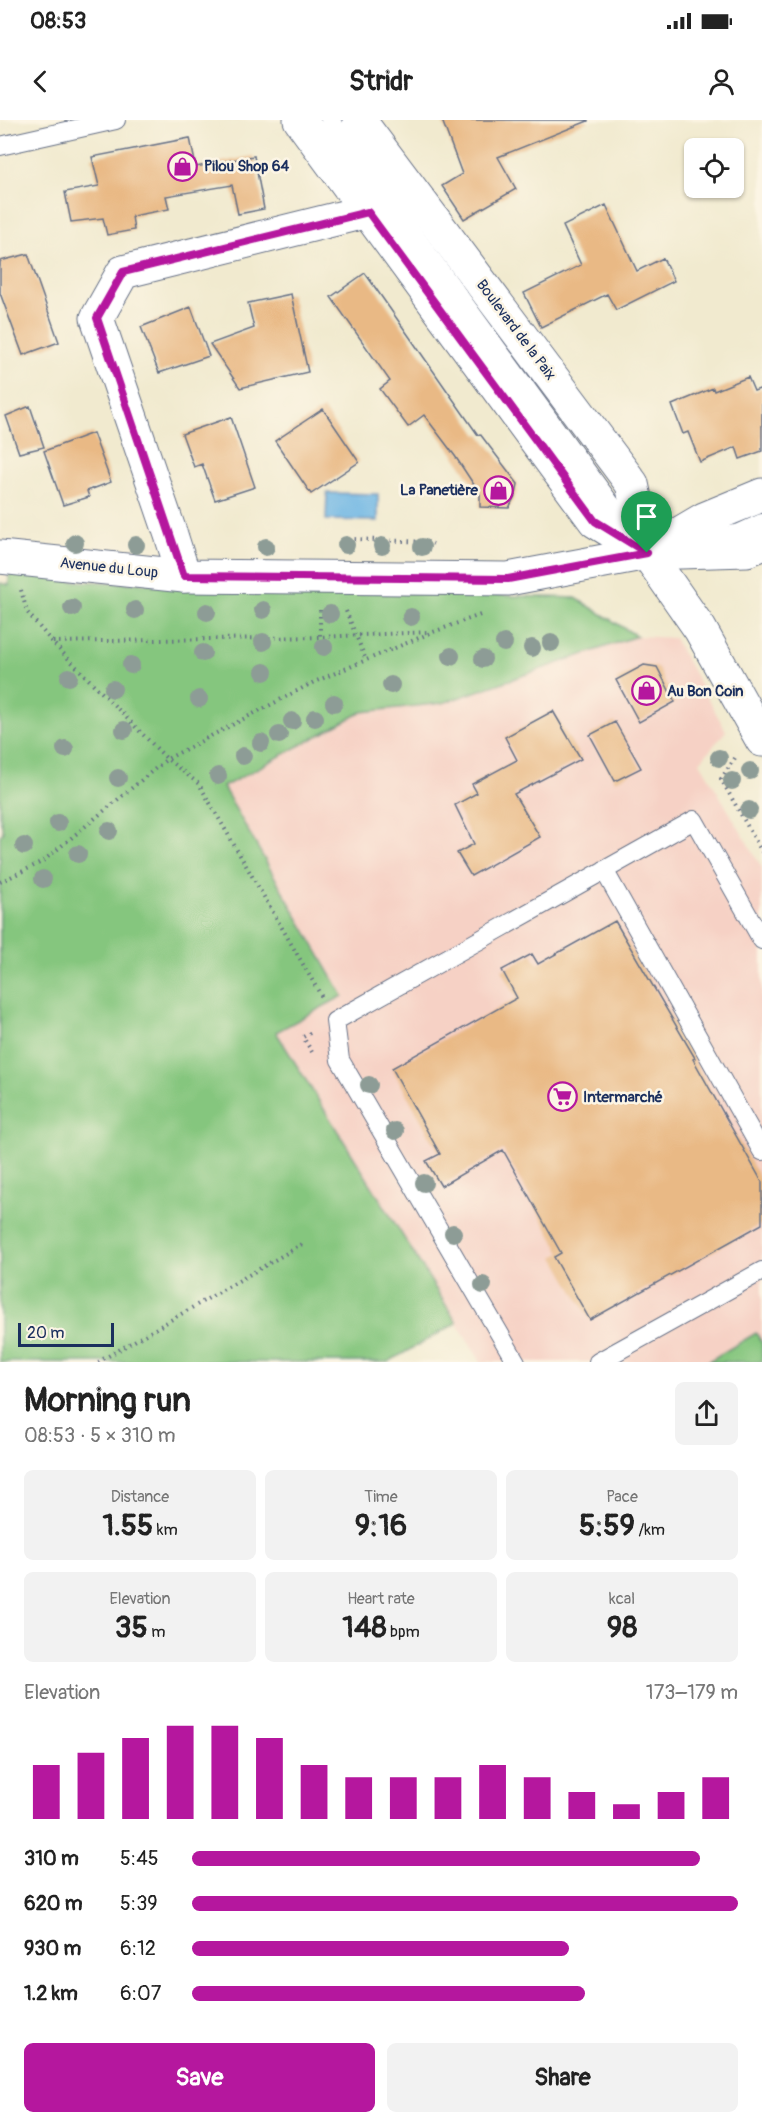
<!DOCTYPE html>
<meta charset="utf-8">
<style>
body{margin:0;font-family:Pangolin,sans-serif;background:#f2f2f2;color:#222;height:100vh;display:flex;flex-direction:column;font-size:22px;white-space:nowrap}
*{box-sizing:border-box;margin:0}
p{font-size:20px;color:#767676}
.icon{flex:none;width:33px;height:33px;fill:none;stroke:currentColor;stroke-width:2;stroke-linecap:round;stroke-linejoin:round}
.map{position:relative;height:1242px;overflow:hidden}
.sheet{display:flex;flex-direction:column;background:#fff;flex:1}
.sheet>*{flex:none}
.buttons{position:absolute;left:684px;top:18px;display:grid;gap:12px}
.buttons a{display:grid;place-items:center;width:60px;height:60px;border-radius:9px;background:#fff;box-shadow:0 2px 4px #0004;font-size:30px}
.scale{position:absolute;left:18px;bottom:15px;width:96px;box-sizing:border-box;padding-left:6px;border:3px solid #1b2f5e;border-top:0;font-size:16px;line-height:21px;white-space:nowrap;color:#1b2f5e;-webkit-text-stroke:4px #fcf5e5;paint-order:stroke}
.pin{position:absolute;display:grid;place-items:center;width:51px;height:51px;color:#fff;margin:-62px -26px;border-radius:50% 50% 50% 0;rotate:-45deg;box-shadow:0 0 6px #0007}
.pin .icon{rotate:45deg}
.round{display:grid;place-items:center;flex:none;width:63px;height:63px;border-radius:9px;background:#f2f2f2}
.overview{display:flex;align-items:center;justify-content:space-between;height:102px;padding:0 24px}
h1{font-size:33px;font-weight:800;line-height:45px}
.metrics{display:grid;grid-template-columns:repeat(3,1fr);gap:9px;height:102px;padding:6px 24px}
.metrics div{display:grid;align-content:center;border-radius:9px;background:#f2f2f2;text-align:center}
.metrics b{font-size:30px;font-weight:800}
.metrics small{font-size:16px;font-weight:400}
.metrics p{font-size:16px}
.chart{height:168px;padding:12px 24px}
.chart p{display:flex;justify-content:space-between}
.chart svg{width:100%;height:108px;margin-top:6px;stroke:#b5179e;stroke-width:6}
.cta{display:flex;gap:12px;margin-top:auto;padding:12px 24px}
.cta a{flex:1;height:69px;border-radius:9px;background:#b5179e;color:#fff;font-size:24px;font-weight:800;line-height:69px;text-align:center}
.cta a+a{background:#f2f2f2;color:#222}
ul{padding:0 24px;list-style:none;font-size:20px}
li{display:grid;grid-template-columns:96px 72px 1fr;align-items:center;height:45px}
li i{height:15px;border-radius:8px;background:#b5179e}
.status{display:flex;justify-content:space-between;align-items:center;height:42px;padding:0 30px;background:#fff;direction:ltr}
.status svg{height:16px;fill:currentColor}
header{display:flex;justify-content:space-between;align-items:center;height:78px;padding:0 24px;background:#fff;font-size:27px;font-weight:800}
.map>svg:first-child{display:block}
.built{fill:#f6d1c5}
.green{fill:#85c67e;stroke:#507a6e;stroke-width:1.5}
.water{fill:#6cb5e4;stroke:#4472a1;stroke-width:1.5}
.building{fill:#e9b985}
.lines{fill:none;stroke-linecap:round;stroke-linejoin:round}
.service-casing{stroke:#667086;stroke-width:20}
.minor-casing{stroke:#667086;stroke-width:35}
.tertiary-casing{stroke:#667086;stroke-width:35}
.secondary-casing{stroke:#667086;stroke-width:35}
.path{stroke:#667086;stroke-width:4;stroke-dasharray:1.5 4.5;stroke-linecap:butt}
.service{stroke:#fff;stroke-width:18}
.minor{stroke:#fff;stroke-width:33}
.tertiary{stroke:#fff;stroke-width:33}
.secondary{stroke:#fff;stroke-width:33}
.tree{fill:#8d9c96}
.route-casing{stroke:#fff;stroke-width:12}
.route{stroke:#b5179e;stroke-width:8}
.labels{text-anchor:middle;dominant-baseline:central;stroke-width:5;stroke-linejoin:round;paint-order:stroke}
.poi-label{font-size:15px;font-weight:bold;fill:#1b2f5e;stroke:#fcf5e5;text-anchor:start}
.street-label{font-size:15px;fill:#1b2f5e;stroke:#fcf5e5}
</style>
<div class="status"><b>08:53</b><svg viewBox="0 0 49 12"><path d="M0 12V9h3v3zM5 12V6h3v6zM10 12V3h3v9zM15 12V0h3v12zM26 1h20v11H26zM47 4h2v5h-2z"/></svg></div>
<header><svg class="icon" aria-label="back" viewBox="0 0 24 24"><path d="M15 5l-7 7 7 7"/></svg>Stridr<svg class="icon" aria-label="person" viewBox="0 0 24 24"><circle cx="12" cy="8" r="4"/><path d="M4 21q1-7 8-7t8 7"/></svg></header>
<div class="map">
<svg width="762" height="1242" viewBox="0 0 762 1242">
<rect width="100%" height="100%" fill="#fcf5e5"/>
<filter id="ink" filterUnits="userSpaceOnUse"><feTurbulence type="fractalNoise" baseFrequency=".0167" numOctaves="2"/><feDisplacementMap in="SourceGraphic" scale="12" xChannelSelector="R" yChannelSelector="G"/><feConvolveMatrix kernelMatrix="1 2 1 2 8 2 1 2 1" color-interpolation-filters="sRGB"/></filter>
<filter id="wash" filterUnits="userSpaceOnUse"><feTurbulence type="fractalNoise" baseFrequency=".008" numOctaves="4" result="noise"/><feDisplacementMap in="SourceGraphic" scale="24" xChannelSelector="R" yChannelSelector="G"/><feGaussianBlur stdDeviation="1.35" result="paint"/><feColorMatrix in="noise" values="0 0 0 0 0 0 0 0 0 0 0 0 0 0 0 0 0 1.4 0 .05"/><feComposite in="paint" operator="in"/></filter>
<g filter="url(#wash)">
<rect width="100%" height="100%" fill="#f1eacf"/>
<!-- built -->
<path class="built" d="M 637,516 L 674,518 L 726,611 L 700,642 L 762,748 L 762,1223 L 755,1213 L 707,1242 L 481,1242 L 276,912 L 342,876 L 223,667 L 362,592 L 443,583 Z"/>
<!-- green -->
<path class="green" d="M 9,449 L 69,461 L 576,478 L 637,516 L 443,583 L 362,592 L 223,667 L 343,876 L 276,912 L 457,1203 L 388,1242 L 0,1242 L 0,715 L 3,713 L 0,696 L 0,463 L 9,465 Z
M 756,1213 L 762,1223 L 762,1242 L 707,1242 Z"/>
<!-- water -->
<path class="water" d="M 327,373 L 378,374 L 378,401 L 326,400 Z"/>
<g id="blocks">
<!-- building -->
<path class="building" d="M 442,0 L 588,0 L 588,1 L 498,37 L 516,69 L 464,99 L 442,66 L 462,54 Z
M 190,18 L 196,47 L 254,36 L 264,89 L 238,94 L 232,65 L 166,76 L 169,89 L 132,96 L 134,110 L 107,115 L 103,98 L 71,102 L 65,72 L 99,66 L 92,37 Z
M 606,85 L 637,151 L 663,138 L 674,161 L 616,190 L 607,174 L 541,207 L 524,173 L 581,145 L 563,106 Z
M 28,134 L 59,222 L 23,235 L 0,173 L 0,141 Z
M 365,153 L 478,315 L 480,314 L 518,364 L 516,374 L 509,388 L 480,387 L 480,374 L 455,336 L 424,295 L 408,307 L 380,269 L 390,261 L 331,177 Z
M 291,174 L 308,252 L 240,268 L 210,224 L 254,208 L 248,183 Z
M 191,187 L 209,236 L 159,253 L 141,207 Z
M 748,257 L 754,271 L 762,268 L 762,331 L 740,339 L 736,327 L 700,342 L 688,312 L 683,314 L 672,285 L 713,268 L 714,271 Z
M 30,286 L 44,327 L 19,333 L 6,296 Z
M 323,289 L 359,342 L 311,374 L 275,321 Z
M 231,297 L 255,367 L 215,380 L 202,344 L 194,347 L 182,314 Z
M 93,313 L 111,362 L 87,371 L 89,377 L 63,385 L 44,331 Z
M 644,545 L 657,547 L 675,582 L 639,602 L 616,560 Z
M 553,591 L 581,639 L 514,674 L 540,717 L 471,756 L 457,733 L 474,724 L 455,685 L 477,673 L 472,664 L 517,640 L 505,617 Z
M 615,602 L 641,648 L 615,661 L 590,615 Z
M 615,801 L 695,938 L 693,939 L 762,1062 L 762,1104 L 590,1200 L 554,1137 L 561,1133 L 503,1030 L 441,1066 L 426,1041 L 440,1034 L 392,948 L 517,878 L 502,850 L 532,834 L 538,844 Z"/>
</g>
</g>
<g filter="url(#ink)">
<use href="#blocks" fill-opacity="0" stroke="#667086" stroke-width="1.5"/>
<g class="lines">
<defs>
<path id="service" d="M 330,0 L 635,417
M 0,26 L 116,0
M 710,419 L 740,413 L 762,403
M 604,750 L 762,1031
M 516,1242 L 340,940 L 335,901 L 694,700 L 762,820
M 598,1242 L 762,1151"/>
<path id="minor" d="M 184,456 L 171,415 L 97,198 L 123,152 L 368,91"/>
<path id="tertiary" d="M 648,432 L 704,399 L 762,375
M 0,437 L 184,456 L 508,459 L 647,433 L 747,430 L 762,424"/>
<path id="secondary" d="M 300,0 L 595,401 L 647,433
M 359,0 L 632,364 L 647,433 L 700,509 L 762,620"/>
</defs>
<!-- service casing -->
<use href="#service" class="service-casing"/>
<!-- minor casing -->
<use href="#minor" class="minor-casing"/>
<!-- tertiary casing -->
<use href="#tertiary" class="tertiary-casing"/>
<!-- secondary casing -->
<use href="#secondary" class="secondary-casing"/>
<!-- path -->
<path class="path" d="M 344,424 L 352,419 L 428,422 L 433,424
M 21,470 L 27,492 L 52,522 L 167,639 L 199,664 L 323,879
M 320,490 L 320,517
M 346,491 L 366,540
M 53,522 L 320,517 L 429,512
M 735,638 L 721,659 L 762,732
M 0,762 L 42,742 L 167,639 L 314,562 L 433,512 L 483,494
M 312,932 L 303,917 L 312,912
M 98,1242 L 304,1123"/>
<!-- service -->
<use href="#service" class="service"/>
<!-- minor -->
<use href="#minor" class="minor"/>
<!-- tertiary -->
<use href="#tertiary" class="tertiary"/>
<!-- secondary -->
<use href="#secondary" class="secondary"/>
</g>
<!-- trees -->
<g class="tree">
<circle cx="75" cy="423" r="9"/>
<circle cx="136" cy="425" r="9"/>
<circle cx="346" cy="425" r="9"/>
<circle cx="382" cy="426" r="9"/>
<circle cx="266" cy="427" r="9"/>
<circle cx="422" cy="427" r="9"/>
<circle cx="72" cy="488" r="9"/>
<circle cx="135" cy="490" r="9"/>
<circle cx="263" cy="490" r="9"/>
<circle cx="207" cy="492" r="9"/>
<circle cx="330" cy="494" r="9"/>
<circle cx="411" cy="497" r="9"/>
<circle cx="263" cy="522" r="9"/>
<circle cx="504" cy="523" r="9"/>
<circle cx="551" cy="523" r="9"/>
<circle cx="324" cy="527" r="9"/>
<circle cx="532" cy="528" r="9"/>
<circle cx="203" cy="533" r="9"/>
<circle cx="451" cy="536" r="9"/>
<circle cx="483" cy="539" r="9"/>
<circle cx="131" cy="545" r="9"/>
<circle cx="264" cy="552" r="9"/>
<circle cx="69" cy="557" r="9"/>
<circle cx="391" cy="565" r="9"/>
<circle cx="113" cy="569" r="9"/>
<circle cx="199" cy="579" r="9"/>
<circle cx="334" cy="583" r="9"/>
<circle cx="315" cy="598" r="9"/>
<circle cx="292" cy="601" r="9"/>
<circle cx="124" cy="610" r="9"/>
<circle cx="279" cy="615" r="9"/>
<circle cx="261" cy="623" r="9"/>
<circle cx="65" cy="629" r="9"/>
<circle cx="243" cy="636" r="9"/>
<circle cx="719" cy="638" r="9"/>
<circle cx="750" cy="651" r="9"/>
<circle cx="218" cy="656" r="9"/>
<circle cx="118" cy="658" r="9"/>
<circle cx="732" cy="661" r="9"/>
<circle cx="749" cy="690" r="9"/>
<circle cx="58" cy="703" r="9"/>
<circle cx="109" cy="711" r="9"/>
<circle cx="24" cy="726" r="9"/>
<circle cx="78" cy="734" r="9"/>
<circle cx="43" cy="759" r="9"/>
<circle cx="369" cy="965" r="9"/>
<circle cx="395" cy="1011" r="9"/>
<circle cx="424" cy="1063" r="9"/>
<circle cx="453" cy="1113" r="9"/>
<circle cx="483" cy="1165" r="9"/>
</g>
</g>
<g class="lines" filter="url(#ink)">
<defs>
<path id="route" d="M 368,92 L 595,401 L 647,433 L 508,459 L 184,456 L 97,198 L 123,152 Z"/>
</defs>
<!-- route casing -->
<use href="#route" class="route-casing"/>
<!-- route -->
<use href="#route" class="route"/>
</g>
<!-- icons -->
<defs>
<symbol id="shop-ring" viewBox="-11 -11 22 22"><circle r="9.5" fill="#fcf5e5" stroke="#b5179e" stroke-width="1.5"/><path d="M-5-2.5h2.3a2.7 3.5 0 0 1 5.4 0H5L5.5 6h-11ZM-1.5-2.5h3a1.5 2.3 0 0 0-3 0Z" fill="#b5179e"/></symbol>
<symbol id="supermarket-ring" viewBox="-11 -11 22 22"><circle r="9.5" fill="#fcf5e5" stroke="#b5179e" stroke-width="1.5"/><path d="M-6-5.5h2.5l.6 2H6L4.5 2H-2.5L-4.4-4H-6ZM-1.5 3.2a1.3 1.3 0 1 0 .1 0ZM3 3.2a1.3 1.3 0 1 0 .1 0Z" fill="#b5179e"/></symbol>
</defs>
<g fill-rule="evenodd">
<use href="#shop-ring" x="166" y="30" width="33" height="33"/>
<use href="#shop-ring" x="482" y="354" width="33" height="33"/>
<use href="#shop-ring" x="630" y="554" width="33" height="33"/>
<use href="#supermarket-ring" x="546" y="960" width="33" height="33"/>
</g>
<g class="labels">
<!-- poi labels -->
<g class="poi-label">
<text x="204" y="46">Pilou Shop 64</text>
<text x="478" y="370" text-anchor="end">La Panetière</text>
<text x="667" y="571">Au Bon Coin</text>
<text x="583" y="977">Intermarché</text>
</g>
<!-- street labels -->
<g class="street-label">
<text transform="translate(516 210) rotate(53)">Boulevard de la Paix</text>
<text transform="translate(109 448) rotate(6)">Avenue du Loup</text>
</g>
</g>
</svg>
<div class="buttons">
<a><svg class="icon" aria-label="locate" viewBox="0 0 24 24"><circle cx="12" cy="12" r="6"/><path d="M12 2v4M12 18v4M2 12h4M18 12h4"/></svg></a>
</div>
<div class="scale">20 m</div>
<div class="pin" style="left:647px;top:433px;background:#1e9e55"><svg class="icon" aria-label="arrive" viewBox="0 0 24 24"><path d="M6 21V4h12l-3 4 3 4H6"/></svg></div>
</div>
<section class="sheet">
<div class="overview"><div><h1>Morning run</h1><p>08:53 · 5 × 310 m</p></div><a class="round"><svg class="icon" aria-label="share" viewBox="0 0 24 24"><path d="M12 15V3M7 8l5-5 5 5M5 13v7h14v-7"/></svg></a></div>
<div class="metrics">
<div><p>Distance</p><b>1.55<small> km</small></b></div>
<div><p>Time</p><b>9:16</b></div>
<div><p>Pace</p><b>5:59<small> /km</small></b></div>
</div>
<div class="metrics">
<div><p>Elevation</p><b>35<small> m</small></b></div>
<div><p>Heart rate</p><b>148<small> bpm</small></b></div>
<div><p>kcal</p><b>98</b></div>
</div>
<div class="chart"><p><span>Elevation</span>173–179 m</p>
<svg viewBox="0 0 160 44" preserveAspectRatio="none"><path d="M5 44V22M15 44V17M25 44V11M35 44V6M45 44V6M55 44V11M65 44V22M75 44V27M85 44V27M95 44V27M105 44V22M115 44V27M125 44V33M135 44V38M145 44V33M155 44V27"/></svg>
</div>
<ul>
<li><b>310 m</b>5:45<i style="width:93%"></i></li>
<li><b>620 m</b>5:39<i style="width:100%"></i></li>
<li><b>930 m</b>6:12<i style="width:69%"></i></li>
<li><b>1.2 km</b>6:07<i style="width:72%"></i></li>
</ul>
<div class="cta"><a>Save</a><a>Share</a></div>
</section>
